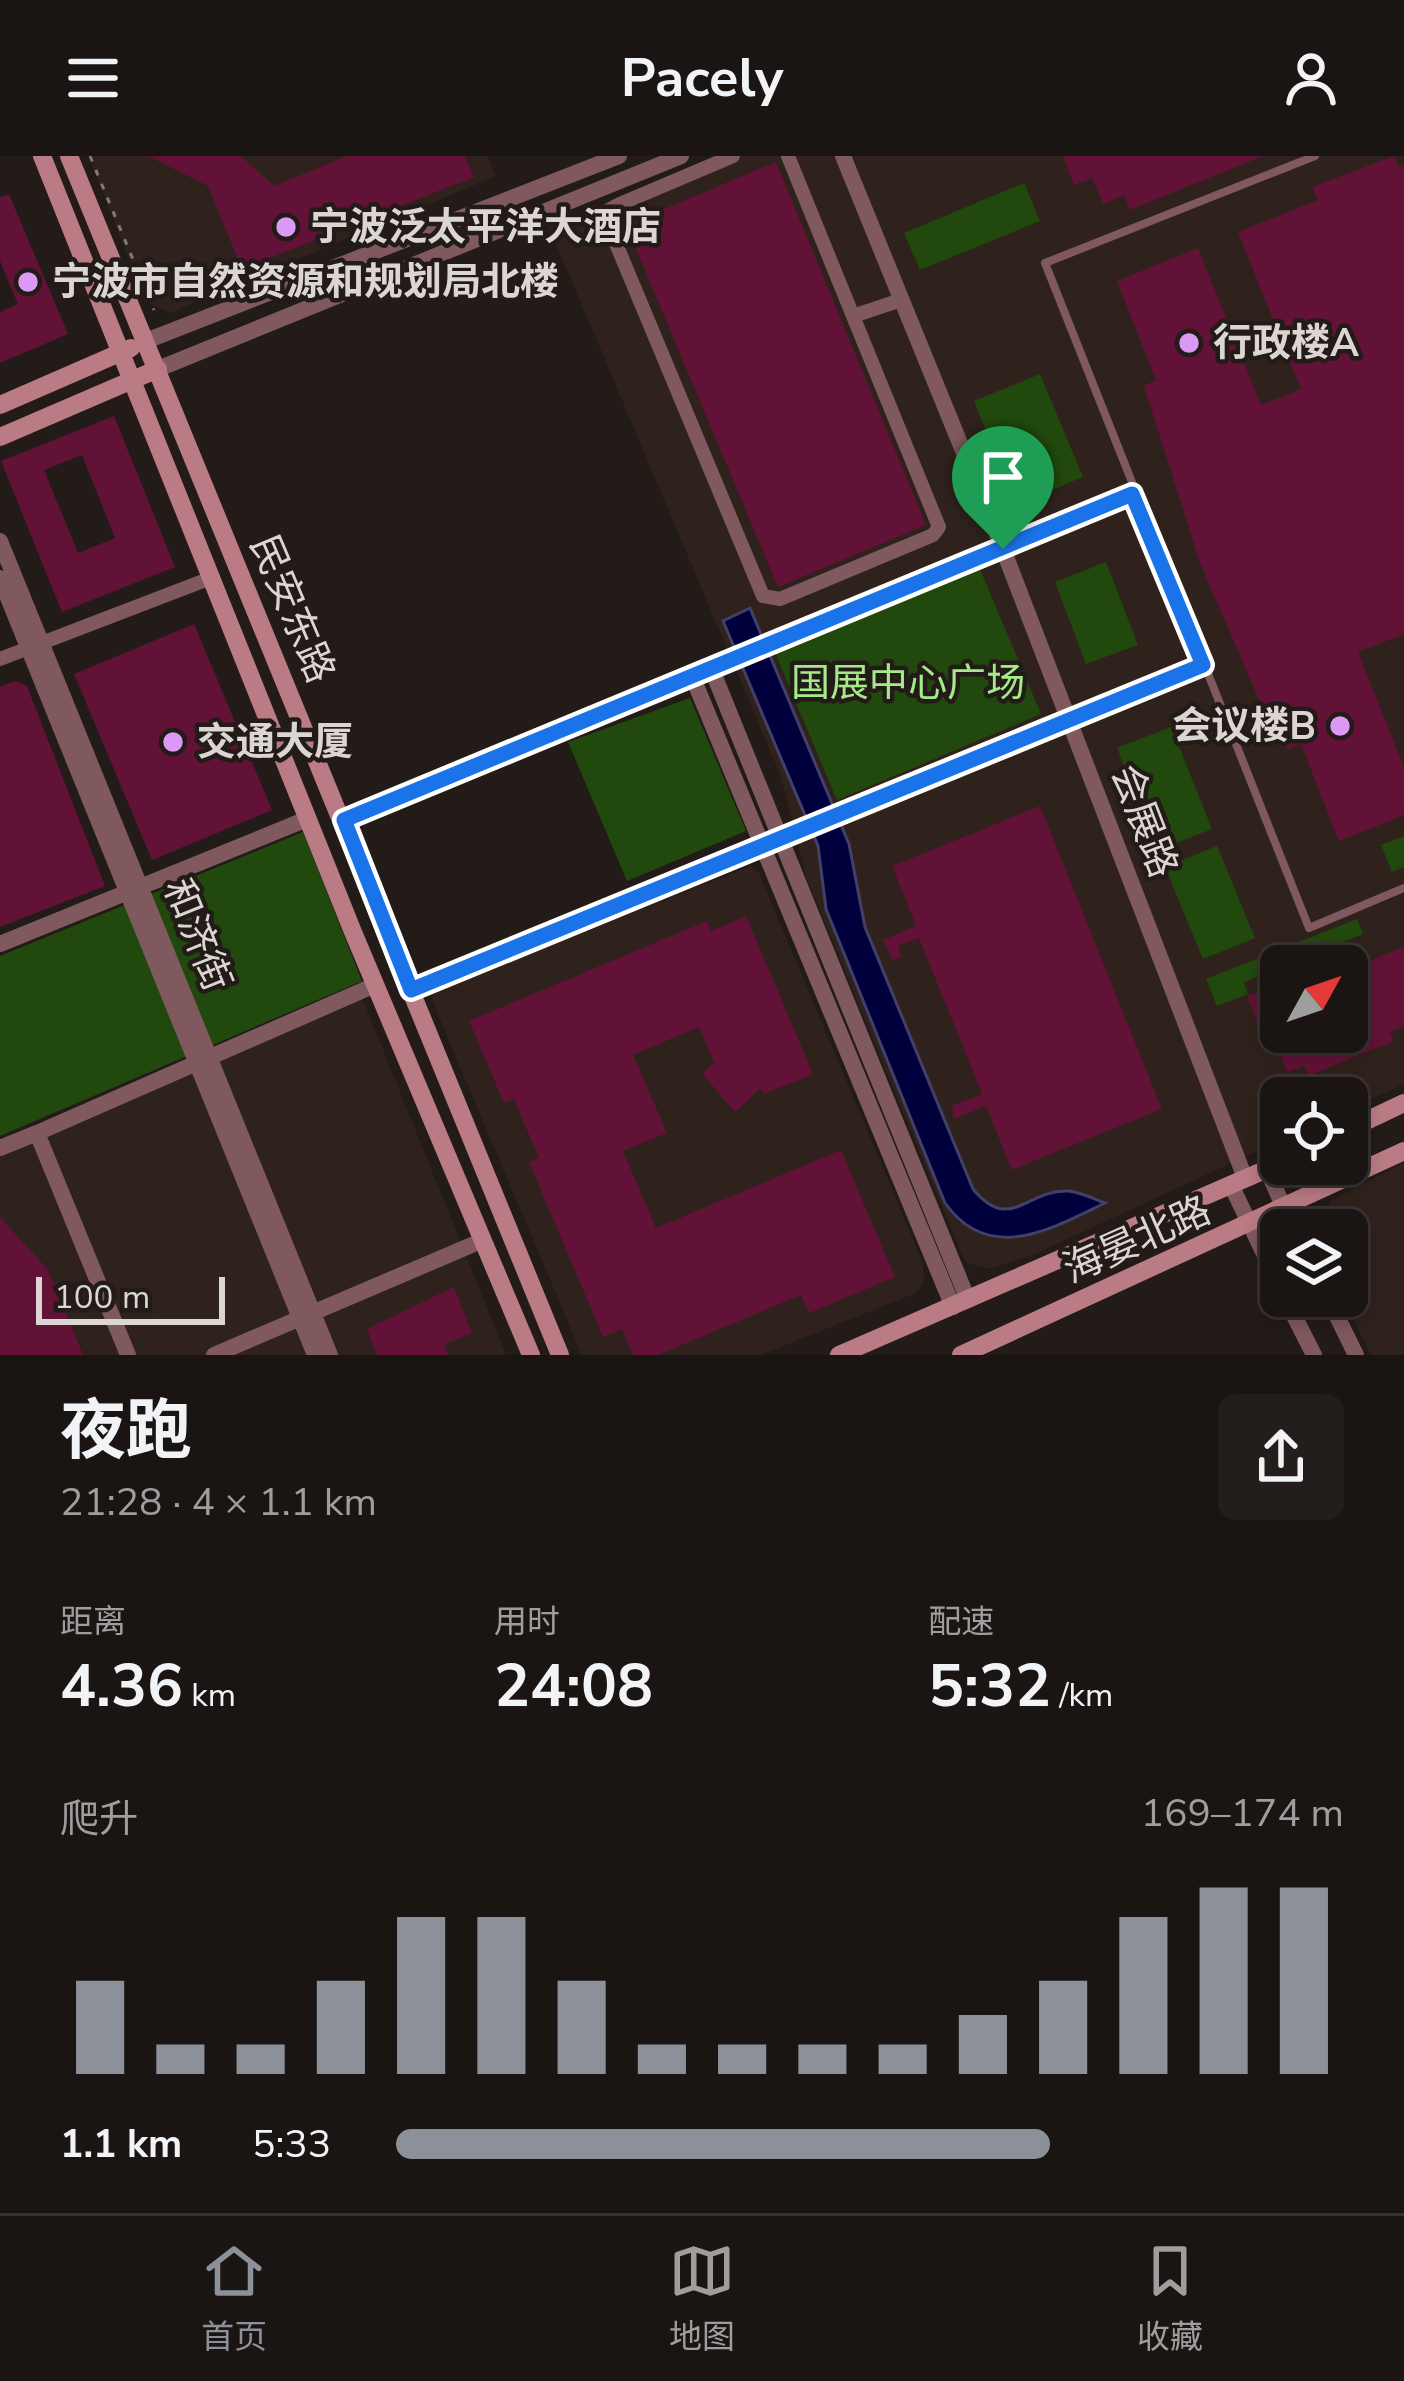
<!DOCTYPE html>
<html lang="zh">
<meta charset="utf-8">
<style>
body{margin:0;font-family:"Nunito Sans","Noto Sans SC",sans-serif;background:#231d1b;color:#f1f3f6;height:100vh;display:flex;flex-direction:column;font-size:45px;white-space:nowrap}
*{box-sizing:border-box;margin:0}
p{font-size:39px;color:#9f9e9f}
.icon{flex:none;width:66px;height:66px;fill:none;stroke:currentColor;stroke-width:2;stroke-linecap:round;stroke-linejoin:round}
.map{position:relative;height:1199px;overflow:hidden}
.drawer{display:flex;flex-direction:column;background:#1a1412;flex:1}
.drawer>*{flex:none}
.needle{width:78px;rotate:50deg}
.buttons{position:absolute;left:1260px;top:789px;display:grid;gap:24px}
.buttons a{display:grid;place-items:center;width:108px;height:108px;border-radius:18px;background:#1a1412;box-shadow:0 6px 18px #0003,0 0 0 3px #383332;font-size:60px}
.scale{position:absolute;left:36px;bottom:30px;width:189px;box-sizing:border-box;padding-left:12px;border:6px solid #dbd5d3;border-top:0;font-size:33px;line-height:42px;white-space:nowrap;color:#dbd5d3;-webkit-text-stroke:9px #231b18;paint-order:stroke}
.pin{position:absolute;display:grid;place-items:center;width:102px;height:102px;color:#fff;margin:-123px -51px;border-radius:50% 50% 50% 0;rotate:-45deg;box-shadow:0 0 12px #0007}
.pin .icon{rotate:45deg}
.round{display:grid;place-items:center;flex:none;width:126px;height:126px;border-radius:18px;background:#231d1b}
.summary{display:flex;align-items:center;justify-content:space-between;height:204px;padding:0 60px}
h1{font-size:66px;font-weight:700;line-height:90px}
.figures{display:grid;grid-template-columns:repeat(3,1fr);gap:18px;height:204px;padding:12px 60px}
.figures div{display:grid;align-content:center}
.figures b{font-size:60px;font-weight:700}
.figures small{font-size:33px;font-weight:400}
.figures p{font-size:33px}
.chart{height:336px;padding:24px 60px}
.chart p{display:flex;justify-content:space-between}
.chart svg{width:100%;height:216px;margin-top:12px;stroke:#8c9099;stroke-width:6}
ul{padding:0 60px;list-style:none;font-size:39px}
li{display:grid;grid-template-columns:192px 144px 1fr;align-items:center;height:90px}
li i{height:30px;border-radius:15px;background:#8c9099}
header{display:flex;justify-content:space-between;align-items:center;height:156px;padding:0 60px;background:#1a1412;font-size:54px;font-weight:700}
.tabs{display:flex;justify-content:space-around;align-items:center;height:168px;border-top:3px solid #383332;background:#1a1412;font-size:33px;color:#9f9e9f}
.tabs a{display:grid;justify-items:center;gap:6px}
.tabs .selected{color:#8c9099}
.map>svg:first-child{display:block}
.built{fill:#2f221c;fill-rule:evenodd}
.green{fill:#21490d}
.water{fill:#00003c;stroke:#424069;stroke-width:3}
.building{fill:#611236;fill-rule:evenodd}
.lines{fill:none;stroke-linecap:round;stroke-linejoin:round}
.path{stroke:#817a78;stroke-width:3;stroke-dasharray:6 9;stroke-linecap:butt}
.service{stroke:#80595f;stroke-width:8}
.minor{stroke:#80595f;stroke-width:14}
.tertiary{stroke:#80595f;stroke-width:16}
.secondary{stroke:#ba7b84;stroke-width:18}
.route-casing{stroke:#fff;stroke-width:24}
.route{stroke:#1a73e8;stroke-width:15}
.poi-dot{fill:#db99f5;stroke:#231b18;stroke-width:4.5}
.labels{text-anchor:middle;dominant-baseline:central;stroke-width:9;stroke-linejoin:round;paint-order:stroke}
.poi-label{font-size:39px;font-weight:bold;fill:#dbd5d3;stroke:#231b18;text-anchor:start}
.street-label{font-size:39px;fill:#dbd5d3;stroke:#231b18}
.park-label{font-size:39px;fill:#a4ea89;stroke:#231b18}
</style>
<header><svg class="icon" aria-label="menu" viewBox="0 0 24 24"><path d="M4 6h16M4 12h16M4 18h16"/></svg>Pacely<svg class="icon" aria-label="person" viewBox="0 0 24 24"><circle cx="12" cy="8" r="4"/><path d="M4 21q1-7 8-7t8 7"/></svg></header>
<div class="map">
<svg width="1404" height="1199" viewBox="0 0 1404 1199">
<rect width="100%" height="100%" fill="#231b18"/>
<!-- built -->
<path class="built" d="M 89,0 L 488,0 L 496,20 L 170,157 L 145,145 Z
M 714,0 L 1404,0 L 1404,928 L 1347,954 L 1347,942 L 1281,942 L 1281,984 L 1037,1097 L 989,1113 L 965,1106 L 807,723 L 780,618 L 549,71 ZM 1281,810 L 1347,810 L 1347,876 L 1281,876 Z
M 751,710 L 758,715 L 923,1107 L 924,1125 L 916,1137 L 761,1199 L 582,1199 L 441,866 L 432,844 L 435,835 Z
M 361,839 L 506,1199 L 0,1199 L 0,995 Z
M 1404,1007 L 1404,1199 L 1371,1199 L 1342,1140 L 1347,1140 L 1347,1074 L 1319,1074 L 1320,1058 L 1332,1044 Z"/>
<!-- green -->
<path class="green" d="M 1024,27 L 1040,65 L 920,114 L 904,77 Z
M 1040,218 L 1083,321 L 1016,349 L 974,245 Z
M 1106,406 L 1138,489 L 1086,508 L 1055,426 Z
M 979,411 L 1041,558 L 837,644 L 775,497 Z
M 690,542 L 746,675 L 627,725 L 568,586 Z
M 1171,571 L 1212,673 L 1159,694 L 1117,592 Z
M 303,676 L 362,825 L 0,980 L 0,800 Z
M 1404,680 L 1404,711 L 1392,716 L 1381,689 Z
M 1217,690 L 1255,782 L 1203,803 L 1165,711 Z
M 1357,763 L 1363,778 L 1244,826 L 1248,838 L 1217,850 L 1206,823 Z"/>
<!-- water -->
<path class="water" d="M 750,452 L 849,688 L 865,771 L 973,1033 C 1010,1078 1027,1033 1068,1035 C 1081,1036 1094,1043 1105,1047 C 1051,1073 989,1109 945,1047 L 826,753 L 818,690 L 723,465 Z"/>
<!-- building -->
<path class="building" d="M 148,0 L 241,0 L 274,30 L 347,0 L 465,0 L 474,21 L 242,113 L 208,30 Z
M 1063,0 L 1263,0 L 1130,54 L 1124,39 L 1103,48 L 1092,22 L 1074,29 Z
M 1394,0 L 1399,11 L 1404,10 L 1404,478 L 1358,496 L 1404,611 L 1404,659 L 1339,685 L 1301,588 L 1288,593 L 1257,539 L 1200,407 L 1144,230 L 1156,224 L 1117,125 L 1198,92 L 1261,249 L 1301,233 L 1238,76 L 1318,44 L 1312,31 Z
M 776,6 L 926,369 L 778,431 L 626,69 Z
M 9,38 L 68,178 L 0,207 L 0,156 L 18,148 L 0,105 L 0,41 Z
M 114,260 L 175,411 L 62,456 L 1,305 ZM 82,299 L 115,382 L 78,397 L 44,314 Z
M 194,468 L 272,654 L 152,704 L 74,518 Z
M 15,525 L 27,530 L 105,730 L 0,771 L 0,531 Z
M 1040,650 L 1162,953 L 1012,1014 L 986,950 L 954,963 L 952,950 L 982,938 L 919,782 L 898,790 L 902,800 L 893,804 L 883,784 L 916,770 L 892,710 Z
M 746,760 L 813,918 L 764,938 L 760,933 L 735,956 L 702,918 L 714,907 L 699,871 L 633,899 L 667,977 L 623,995 L 656,1072 L 841,994 L 895,1121 L 809,1157 L 801,1139 L 658,1199 L 633,1199 L 622,1173 L 603,1181 L 529,1006 L 539,1002 L 518,953 L 514,943 L 504,947 L 469,865 L 707,765 L 711,775 Z
M 1404,791 L 1404,870 L 1390,876 L 1394,885 L 1308,920 L 1304,910 L 1287,916 L 1278,894 L 1322,876 L 1347,876 L 1347,866 L 1365,859 L 1355,834 L 1347,837 L 1347,810 L 1324,810 L 1358,796 L 1362,808 Z
M 1281,827 L 1281,864 L 1260,873 L 1247,841 Z
M 0,1061 L 48,1114 L 83,1199 L 0,1199 Z
M 454,1131 L 472,1177 L 445,1188 L 448,1199 L 377,1199 L 367,1173 Z"/>
<g class="lines">
<!-- path -->
<path class="path" d="M 90,0 L 154,154"/>
<!-- service -->
<path class="service" d="M 1315,0 L 1045,107 L 1309,772 L 1404,732
M 1003,393 L 1132,338
M 1072,565 L 1203,509"/>
<!-- minor -->
<path class="minor" d="M 733,0 L 620,48 L 607,55 L 607,66 L 763,440 L 780,443 L 933,379 L 939,371 L 853,160
M 788,0 L 853,160 L 901,144
M 0,503 L 211,422"/>
<!-- tertiary -->
<path class="tertiary" d="M 843,0 L 1003,393 L 1245,1022
M 146,185 L 619,0
M 158,213 L 681,0
M 0,385 L 330,1199
M 0,422 L 315,1199
M 712,514 L 968,1144
M 693,522 L 953,1151
M 344,664 L 1003,393
M 0,788 L 307,663
M 411,834 L 1071,566
M 0,992 L 37,977
M 1267,1014 L 1294,1074
M 1231,1029 L 1281,1133
M 1284,1140 L 1314,1199
M 1327,1140 L 1356,1199
M 128,1199 L 37,977 L 375,829
M 214,1199 L 481,1085"/>
<!-- secondary -->
<path class="secondary" d="M 42,0 L 353,776 L 531,1199
M 69,0 L 560,1199
M 0,249 L 131,192
M 0,281 L 158,213
M 1347,974 L 1404,947
M 839,1199 L 1281,1007
M 961,1199 L 1404,995"/>
</g>
<g class="lines">
<defs>
<path id="route" d="M 1132,338 L 1203,509 L 411,834 L 344,664 Z"/>
</defs>
<!-- route casing -->
<use href="#route" class="route-casing"/>
<!-- route -->
<use href="#route" class="route"/>
</g>
<!-- markers -->
<g class="poi-dot">
<circle cx="286" cy="71" r="12"/>
<circle cx="28" cy="126" r="12"/>
<circle cx="1189" cy="187" r="12"/>
<circle cx="1340" cy="570" r="12"/>
<circle cx="173" cy="586" r="12"/>
</g>
<g class="labels">
<!-- poi labels -->
<g class="poi-label">
<text x="310" y="71">宁波泛太平洋大酒店</text>
<text x="52" y="126">宁波市自然资源和规划局北楼</text>
<text x="1213" y="187">行政楼A</text>
<text x="1316" y="570" text-anchor="end">会议楼B</text>
<text x="197" y="586">交通大厦</text>
</g>
<!-- street labels -->
<g class="street-label">
<text transform="translate(292 453) rotate(67)">民安东路</text>
<text transform="translate(1144 665) rotate(69)">会展路</text>
<text transform="translate(197 779) rotate(68)">和济街</text>
<text transform="translate(1137 1084) rotate(-24)">海晏北路</text>
</g>
<!-- park labels -->
<g class="park-label">
<text x="908" y="527">国展中心广场</text>
</g>
</g>
</svg>
<div class="buttons">
<a><svg class="needle" viewBox="-14 -14 28 28"><path d="M0-13l5 13h-10z" fill="#e53935"/><path d="M0 13l5-13h-10z" fill="#9f9e9f"/></svg></a>
<a><svg class="icon" aria-label="locate" viewBox="0 0 24 24"><circle cx="12" cy="12" r="6"/><path d="M12 2v4M12 18v4M2 12h4M18 12h4"/></svg></a>
<a><svg class="icon" aria-label="layers" viewBox="0 0 24 24"><path d="M12 4l9 5-9 5-9-5zM3 14l9 5 9-5"/></svg></a>
</div>
<div class="scale">100 m</div>
<div class="pin" style="left:1003px;top:393px;background:#1e9e55"><svg class="icon" aria-label="arrive" viewBox="0 0 24 24"><path d="M6 21V4h12l-3 4 3 4H6"/></svg></div>
</div>
<section class="drawer">
<div class="summary"><div><h1>夜跑</h1><p>21:28 · 4 × 1.1 km</p></div><a class="round"><svg class="icon" aria-label="share" viewBox="0 0 24 24"><path d="M12 15V3M7 8l5-5 5 5M5 13v7h14v-7"/></svg></a></div>
<div class="figures">
<div><p>距离</p><b>4.36<small> km</small></b></div>
<div><p>用时</p><b>24:08</b></div>
<div><p>配速</p><b>5:32<small> /km</small></b></div>
</div>
<div class="chart"><p><span>爬升</span>169–174 m</p>
<svg viewBox="0 0 160 44" preserveAspectRatio="none"><path d="M5 44V25M15 44V38M25 44V38M35 44V25M45 44V12M55 44V12M65 44V25M75 44V38M85 44V38M95 44V38M105 44V38M115 44V32M125 44V25M135 44V12M145 44V6M155 44V6"/></svg>
</div>
<ul>
<li><b>1.1 km</b>5:33<i style="width:69%"></i></li>
</ul>
</section>
<nav class="tabs">
<a class="selected"><svg class="icon" aria-label="home" viewBox="0 0 24 24"><path d="M3 11l9-7 9 7M6 9v11h12V9"/></svg>首页</a>
<a><svg class="icon" aria-label="map" viewBox="0 0 24 24"><path d="M3 6l6-2 6 2 6-2v14l-6 2-6-2-6 2zM9 4v14M15 6v14"/></svg>地图</a>
<a><svg class="icon" aria-label="saved" viewBox="0 0 24 24"><path d="M7 4h10v16l-5-4-5 4z"/></svg>收藏</a>
</nav>
